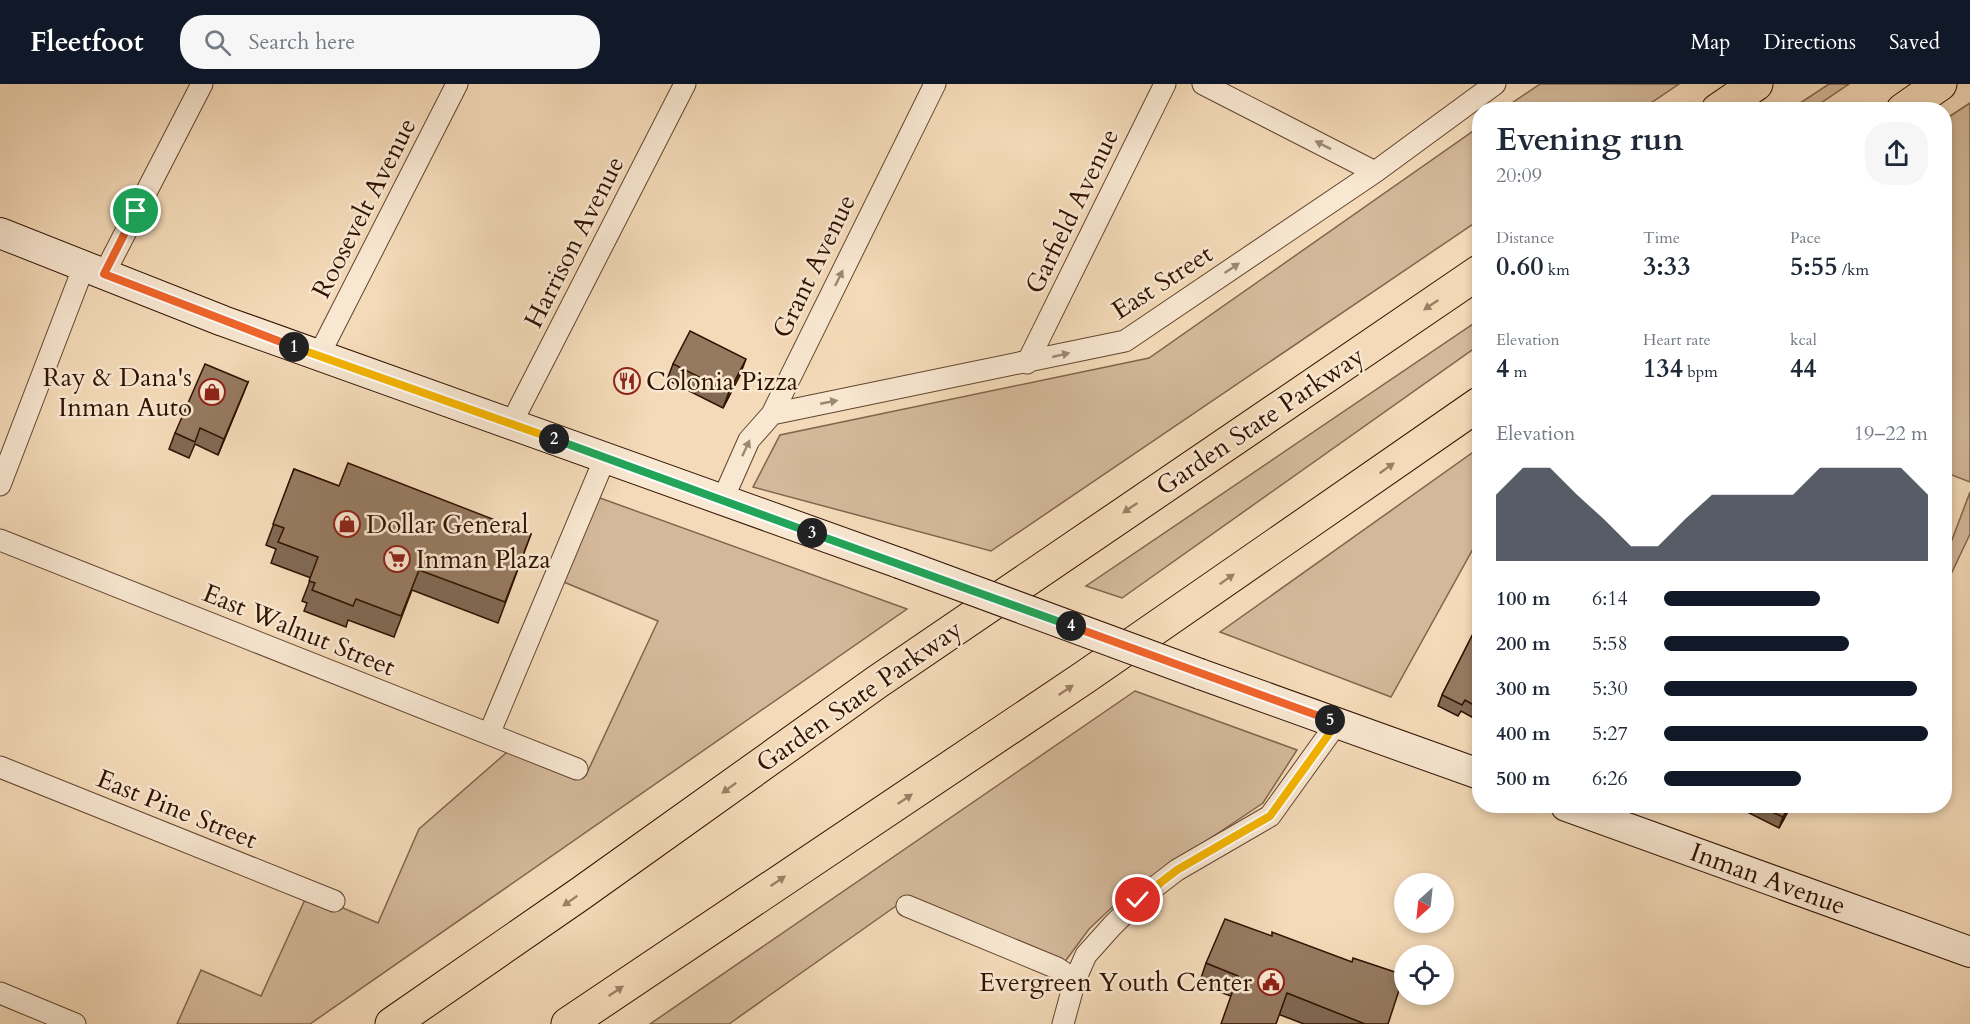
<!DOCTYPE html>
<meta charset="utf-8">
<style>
body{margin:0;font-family:Cardo,serif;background:#f6f6f7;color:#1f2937;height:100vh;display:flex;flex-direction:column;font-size:22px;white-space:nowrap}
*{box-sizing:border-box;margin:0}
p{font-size:20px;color:#747a83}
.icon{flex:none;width:33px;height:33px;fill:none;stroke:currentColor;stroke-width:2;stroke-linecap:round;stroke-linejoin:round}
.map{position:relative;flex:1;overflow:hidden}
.details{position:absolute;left:1472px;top:18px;width:480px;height:711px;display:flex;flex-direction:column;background:#fff;border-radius:24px;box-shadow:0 3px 9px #0003}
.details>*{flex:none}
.needle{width:39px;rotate:207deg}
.fabs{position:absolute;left:1394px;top:789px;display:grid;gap:12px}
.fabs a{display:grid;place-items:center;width:60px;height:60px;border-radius:50%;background:#fff;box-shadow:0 3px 9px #0003;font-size:30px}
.pin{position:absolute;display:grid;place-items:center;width:51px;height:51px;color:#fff;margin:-26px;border:3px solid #fff;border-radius:50%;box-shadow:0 2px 6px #0007}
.km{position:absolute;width:30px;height:30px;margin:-15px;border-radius:50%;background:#222;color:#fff;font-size:16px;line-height:30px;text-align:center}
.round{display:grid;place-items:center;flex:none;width:63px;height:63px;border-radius:24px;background:#f6f6f7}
.head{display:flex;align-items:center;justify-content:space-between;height:102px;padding:0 24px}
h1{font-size:33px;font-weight:600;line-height:45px}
.figures{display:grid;grid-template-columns:repeat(3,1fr);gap:9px;height:102px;padding:6px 24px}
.figures div{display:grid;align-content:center}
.figures b{font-size:26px;font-weight:600}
.figures small{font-size:16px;font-weight:400}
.figures p{font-size:16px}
.chart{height:168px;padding:12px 24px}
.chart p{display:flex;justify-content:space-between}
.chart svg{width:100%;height:108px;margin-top:6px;fill:#111827;opacity:.7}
ul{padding:0 24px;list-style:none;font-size:20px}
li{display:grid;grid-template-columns:96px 72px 1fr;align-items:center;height:45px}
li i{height:15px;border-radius:8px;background:#111827}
header{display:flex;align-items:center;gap:36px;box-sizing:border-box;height:84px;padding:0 30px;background:#111827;color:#fff}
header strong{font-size:28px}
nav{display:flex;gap:33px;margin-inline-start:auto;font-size:21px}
.search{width:420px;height:54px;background:#f6f6f7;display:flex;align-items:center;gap:15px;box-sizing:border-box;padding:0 21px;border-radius:24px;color:#747a83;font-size:22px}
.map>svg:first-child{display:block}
.green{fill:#d3b899;stroke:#82654c;stroke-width:1.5}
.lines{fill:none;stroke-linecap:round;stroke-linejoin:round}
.minor-casing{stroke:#62442e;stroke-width:23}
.secondary-casing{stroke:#311200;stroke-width:32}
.motorway-casing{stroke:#311200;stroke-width:35}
.minor{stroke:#f8e7d1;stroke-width:21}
.secondary{stroke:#f8e7d1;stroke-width:30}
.motorway{stroke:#f4dab8;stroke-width:33}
.secondary-bridge-casing{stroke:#311200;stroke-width:32;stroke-linecap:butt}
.secondary-bridge{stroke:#f8e7d1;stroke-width:30}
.wall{fill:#816953;stroke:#311200;stroke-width:1.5}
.shaded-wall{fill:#695543;stroke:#311200;stroke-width:1.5}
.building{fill:#967a60;stroke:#311200;stroke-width:1.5}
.oneway{fill:#9e8773}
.oneway2{fill:#9c8065}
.split-1-casing{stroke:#fff;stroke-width:12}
.split-2-casing{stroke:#fff;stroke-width:12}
.split-3-casing{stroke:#fff;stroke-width:12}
.split-4-casing{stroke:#fff;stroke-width:12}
.split-5-casing{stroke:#fff;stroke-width:12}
.split-6-casing{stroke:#fff;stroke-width:12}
.split-1{stroke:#f0652b;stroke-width:8}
.split-2{stroke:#f5b400;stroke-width:8}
.split-3{stroke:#22a559;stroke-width:8}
.split-4{stroke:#22a559;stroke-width:8}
.split-5{stroke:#f0652b;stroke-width:8}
.split-6{stroke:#f5b400;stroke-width:8}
.labels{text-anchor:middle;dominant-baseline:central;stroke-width:5;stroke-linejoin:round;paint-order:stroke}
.street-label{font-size:26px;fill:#311200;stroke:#f8e7d1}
.poi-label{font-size:26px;fill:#311200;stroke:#f8e7d1;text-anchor:start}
</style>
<header>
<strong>Fleetfoot</strong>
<div class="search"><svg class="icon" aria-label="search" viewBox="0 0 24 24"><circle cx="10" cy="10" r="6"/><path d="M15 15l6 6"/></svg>Search here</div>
<nav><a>Map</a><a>Directions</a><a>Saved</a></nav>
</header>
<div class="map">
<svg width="1970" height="940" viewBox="0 0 1970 940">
<rect width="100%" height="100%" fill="#f4dab8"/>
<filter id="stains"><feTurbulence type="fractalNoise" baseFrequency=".00333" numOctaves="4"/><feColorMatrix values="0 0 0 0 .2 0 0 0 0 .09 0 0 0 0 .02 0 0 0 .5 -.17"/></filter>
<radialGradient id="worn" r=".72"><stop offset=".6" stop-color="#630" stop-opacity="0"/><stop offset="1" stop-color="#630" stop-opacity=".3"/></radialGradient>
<!-- green -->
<path class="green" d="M 1540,0 L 1679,0 L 1642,25 L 1503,25 Z
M 1829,0 L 1849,0 L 1812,25 L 1791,25 Z
M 1970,19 L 1970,398 L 1944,388 L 1944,36 Z
M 1479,43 L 1479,136 L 991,467 L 753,403 L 780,351 L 1149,274 Z
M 1479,236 L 1479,261 L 1122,514 L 1086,502 Z
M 1479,364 L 1479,454 L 1391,613 L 1220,548 Z
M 1970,408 L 1970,450 L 1944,505 L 1944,477 Z
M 589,410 L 907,525 L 310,940 L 177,940 L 201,886 L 261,912 L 308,809 L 378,839 L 419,745 L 514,662 L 586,691 L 658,537 L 554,494 Z
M 1135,607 L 1297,666 L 1263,719 L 1123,813 L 1089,845 L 1061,883 L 903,817 L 729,940 L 650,940 Z"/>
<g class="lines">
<defs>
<path id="minor" d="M 1203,0 L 1375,88
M 104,190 L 202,0
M 319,271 L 457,0
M 1027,279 L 1165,0
M 772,330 L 1125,257 L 1375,88 L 1495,0
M 511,340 L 685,0
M 0,401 L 84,182
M 722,417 L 749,356 L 772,330 L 935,0
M 0,456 L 577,685
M 489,650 L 605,374
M 0,683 L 334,817
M 907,822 L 1057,884 L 1075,896
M 0,909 L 75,940
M 1063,940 L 1075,896 L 1086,871 L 1112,842 L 1138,816 L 1177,786 L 1270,732 L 1337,639"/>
<path id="secondary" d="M 0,149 L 223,237 L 899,479
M 1200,590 L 1479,690
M 1566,722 L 1970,868"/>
<path id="motorway" d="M 1718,26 L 1756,0
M 1903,26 L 1940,0
M 392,940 L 580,810 L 877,598 L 1479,188
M 568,940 L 1085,593 L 1479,320"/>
</defs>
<!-- minor casing -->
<use href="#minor" class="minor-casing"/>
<!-- secondary casing -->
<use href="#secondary" class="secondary-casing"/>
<!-- motorway casing -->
<use href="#motorway" class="motorway-casing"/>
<!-- minor -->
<use href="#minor" class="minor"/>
<!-- secondary -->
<use href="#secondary" class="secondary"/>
<!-- motorway -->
<use href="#motorway" class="motorway"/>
<defs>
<path id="secondary-bridge" d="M 899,479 L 1200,590"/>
</defs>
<!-- secondary-bridge casing -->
<use href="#secondary-bridge" class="secondary-bridge-casing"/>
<!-- secondary-bridge -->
<use href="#secondary-bridge" class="secondary-bridge"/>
</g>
<!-- wall -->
<path class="wall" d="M 673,280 L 740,291 L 723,324 L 667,296 Z
M 248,298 L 218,371 L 195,360 L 189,374 L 169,365 L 175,349 Z
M 294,385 L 339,402 L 531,450 L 498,539 L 412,506 L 394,553 L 348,536 L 346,543 L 304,527 L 307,519 L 302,517 L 311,494 L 271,479 L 276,465 L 266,461 Z
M 1479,538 L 1479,637 L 1461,627 L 1458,632 L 1438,622 L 1442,611 Z
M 1740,722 L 1791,722 L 1779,744 L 1739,724 Z
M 1206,879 L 1388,940 L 1304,940 L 1199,900 Z"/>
<!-- shaded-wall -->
<path class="shaded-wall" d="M 746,275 L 740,291 L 723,324 L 729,308 Z
M 248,298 L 242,313 L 218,371 L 224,355 Z
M 1789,722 L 1791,722 L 1779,744 L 1783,733 Z"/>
<!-- building -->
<path class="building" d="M 690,247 L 746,275 L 729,308 L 673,280 Z
M 205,280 L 248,298 L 224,355 L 200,344 L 195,358 L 175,349 Z
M 348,379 L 531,450 L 505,518 L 419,486 L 401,532 L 356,515 L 353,522 L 312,506 L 315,499 L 309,497 L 318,473 L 278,458 L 284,444 L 273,440 L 294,385 L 339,402 Z
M 1479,538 L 1479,624 L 1465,616 L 1462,621 L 1442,611 Z
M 1759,722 L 1789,722 L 1783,733 Z
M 1225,835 L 1272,852 L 1272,848 L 1352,878 L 1353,874 L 1404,891 L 1388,940 L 1365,940 L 1287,909 L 1276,940 L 1221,940 L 1238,892 L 1206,879 Z"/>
<!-- one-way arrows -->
<defs><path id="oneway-solid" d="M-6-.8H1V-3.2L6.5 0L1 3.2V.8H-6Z" transform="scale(1.5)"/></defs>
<g class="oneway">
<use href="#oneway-solid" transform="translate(1323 61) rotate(-153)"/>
<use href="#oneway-solid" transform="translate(1232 184) rotate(-34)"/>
<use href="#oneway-solid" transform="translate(839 194) rotate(-64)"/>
<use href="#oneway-solid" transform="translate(1061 271) rotate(-13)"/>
<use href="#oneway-solid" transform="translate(829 318) rotate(-11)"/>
<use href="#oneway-solid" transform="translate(746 364) rotate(-65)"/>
</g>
<g class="oneway2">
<use href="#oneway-solid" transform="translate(1431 221) rotate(146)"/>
<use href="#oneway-solid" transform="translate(1387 384) rotate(-35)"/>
<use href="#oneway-solid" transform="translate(1130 424) rotate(146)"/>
<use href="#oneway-solid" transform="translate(1227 495) rotate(-35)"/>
<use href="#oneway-solid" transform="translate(1066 606) rotate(-34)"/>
<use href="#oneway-solid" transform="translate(729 704) rotate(144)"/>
<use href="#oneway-solid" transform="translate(905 715) rotate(-34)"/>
<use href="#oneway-solid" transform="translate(778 797) rotate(-34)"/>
<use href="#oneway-solid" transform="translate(570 817) rotate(145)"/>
<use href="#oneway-solid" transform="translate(616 907) rotate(-34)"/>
</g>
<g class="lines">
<defs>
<path id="split-1" d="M 136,127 L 104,190 L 294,263"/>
<path id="split-2" d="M 294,263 L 554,355"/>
<path id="split-3" d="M 554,355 L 812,449"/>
<path id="split-4" d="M 812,449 L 1071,542"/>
<path id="split-5" d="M 1071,542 L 1330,636"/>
<path id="split-6" d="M 1138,816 L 1177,786 L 1270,732 L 1337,639 L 1330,636"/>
</defs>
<!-- split-1 casing -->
<use href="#split-1" class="split-1-casing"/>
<!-- split-2 casing -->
<use href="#split-2" class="split-2-casing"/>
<!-- split-3 casing -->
<use href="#split-3" class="split-3-casing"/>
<!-- split-4 casing -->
<use href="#split-4" class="split-4-casing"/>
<!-- split-5 casing -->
<use href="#split-5" class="split-5-casing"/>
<!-- split-6 casing -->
<use href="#split-6" class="split-6-casing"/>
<!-- split-1 -->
<use href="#split-1" class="split-1"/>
<!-- split-2 -->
<use href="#split-2" class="split-2"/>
<!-- split-3 -->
<use href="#split-3" class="split-3"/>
<!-- split-4 -->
<use href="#split-4" class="split-4"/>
<!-- split-5 -->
<use href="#split-5" class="split-5"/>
<!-- split-6 -->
<use href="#split-6" class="split-6"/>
</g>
<!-- icons -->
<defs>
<symbol id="restaurant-ring" viewBox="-11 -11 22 22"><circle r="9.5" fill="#f8e7d1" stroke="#8f2418" stroke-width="1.5"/><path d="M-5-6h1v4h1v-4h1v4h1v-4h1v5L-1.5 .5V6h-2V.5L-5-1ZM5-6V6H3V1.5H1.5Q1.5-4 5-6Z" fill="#8f2418"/></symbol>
<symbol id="shop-ring" viewBox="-11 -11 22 22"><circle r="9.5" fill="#f8e7d1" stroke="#8f2418" stroke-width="1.5"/><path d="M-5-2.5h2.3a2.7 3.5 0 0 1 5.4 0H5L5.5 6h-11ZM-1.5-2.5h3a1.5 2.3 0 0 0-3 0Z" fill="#8f2418"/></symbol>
<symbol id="supermarket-ring" viewBox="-11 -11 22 22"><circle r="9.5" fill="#f8e7d1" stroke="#8f2418" stroke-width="1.5"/><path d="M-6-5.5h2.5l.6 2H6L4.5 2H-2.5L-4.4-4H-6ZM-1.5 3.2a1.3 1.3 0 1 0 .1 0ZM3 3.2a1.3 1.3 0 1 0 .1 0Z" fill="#8f2418"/></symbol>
<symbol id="civic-ring" viewBox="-11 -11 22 22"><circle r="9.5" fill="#f8e7d1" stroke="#8f2418" stroke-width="1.5"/><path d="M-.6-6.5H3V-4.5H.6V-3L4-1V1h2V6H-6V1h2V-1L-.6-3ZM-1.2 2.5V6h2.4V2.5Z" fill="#8f2418"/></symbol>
</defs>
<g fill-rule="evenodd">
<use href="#restaurant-ring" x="612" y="282" width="30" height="30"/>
<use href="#shop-ring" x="197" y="293" width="30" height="30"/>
<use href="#shop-ring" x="332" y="425" width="30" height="30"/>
<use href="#supermarket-ring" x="382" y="460" width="30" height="30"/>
<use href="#civic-ring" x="1256" y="883" width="30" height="30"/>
</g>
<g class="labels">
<!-- street labels -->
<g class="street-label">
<text transform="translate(364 124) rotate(-63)">Roosevelt Avenue</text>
<text transform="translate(1072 127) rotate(-64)">Garfield Avenue</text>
<text transform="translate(574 158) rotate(-63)">Harrison Avenue</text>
<text transform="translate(814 182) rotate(-64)">Grant Avenue</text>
<text transform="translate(1162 198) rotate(-33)">East Street</text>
<text transform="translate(1260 337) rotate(-34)">Garden State Parkway</text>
<text transform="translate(299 546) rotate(22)">East Walnut Street</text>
<text transform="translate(859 612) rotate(-35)">Garden State Parkway</text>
<text transform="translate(177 725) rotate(22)">East Pine Street</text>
<text transform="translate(1768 795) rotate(20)">Inman Avenue</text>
</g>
<!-- poi labels -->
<g class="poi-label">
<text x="192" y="293" text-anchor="end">Ray &amp; Dana's<tspan x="192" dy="30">Inman Auto</tspan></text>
<text x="646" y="297">Colonia Pizza</text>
<text x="366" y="440">Dollar General</text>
<text x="416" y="475">Inman Plaza</text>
<text x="1252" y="898" text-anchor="end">Evergreen Youth Center</text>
</g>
</g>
<rect width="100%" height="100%" filter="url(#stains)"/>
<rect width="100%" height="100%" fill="url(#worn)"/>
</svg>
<div class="fabs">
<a><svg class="needle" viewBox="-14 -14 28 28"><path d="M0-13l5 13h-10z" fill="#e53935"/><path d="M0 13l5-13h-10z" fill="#747a83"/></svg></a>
<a><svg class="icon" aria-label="locate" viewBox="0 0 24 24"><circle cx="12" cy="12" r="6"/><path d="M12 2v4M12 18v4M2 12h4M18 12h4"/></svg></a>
</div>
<div class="pin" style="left:136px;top:127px;background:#1e9e55"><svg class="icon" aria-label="arrive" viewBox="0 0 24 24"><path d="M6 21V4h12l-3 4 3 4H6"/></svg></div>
<div class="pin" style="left:1138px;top:816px;background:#d93025"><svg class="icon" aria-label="check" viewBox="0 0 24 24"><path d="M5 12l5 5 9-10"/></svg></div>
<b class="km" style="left:294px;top:263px">1</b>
<b class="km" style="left:554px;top:355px">2</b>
<b class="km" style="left:812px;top:449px">3</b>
<b class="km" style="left:1071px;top:542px">4</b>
<b class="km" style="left:1330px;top:636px">5</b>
<section class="details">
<div class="head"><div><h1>Evening run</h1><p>20:09</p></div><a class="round"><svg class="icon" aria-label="share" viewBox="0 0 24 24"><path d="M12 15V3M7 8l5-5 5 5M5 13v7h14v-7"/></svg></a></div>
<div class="figures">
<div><p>Distance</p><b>0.60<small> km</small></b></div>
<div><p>Time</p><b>3:33</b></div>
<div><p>Pace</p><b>5:55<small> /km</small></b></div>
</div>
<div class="figures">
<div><p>Elevation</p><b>4<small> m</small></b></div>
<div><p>Heart rate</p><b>134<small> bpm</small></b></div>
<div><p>kcal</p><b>44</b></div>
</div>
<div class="chart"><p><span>Elevation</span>19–22 m</p>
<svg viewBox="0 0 160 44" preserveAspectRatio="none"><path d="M0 44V17L10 6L20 6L30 17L40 27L50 38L60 38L70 27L80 17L90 17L100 17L110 17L120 6L130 6L140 6L150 6L160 17V44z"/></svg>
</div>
<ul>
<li><b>100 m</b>6:14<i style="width:59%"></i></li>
<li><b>200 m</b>5:58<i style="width:70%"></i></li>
<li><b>300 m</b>5:30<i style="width:96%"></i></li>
<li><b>400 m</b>5:27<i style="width:100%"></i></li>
<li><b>500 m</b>6:26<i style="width:52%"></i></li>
</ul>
</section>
</div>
